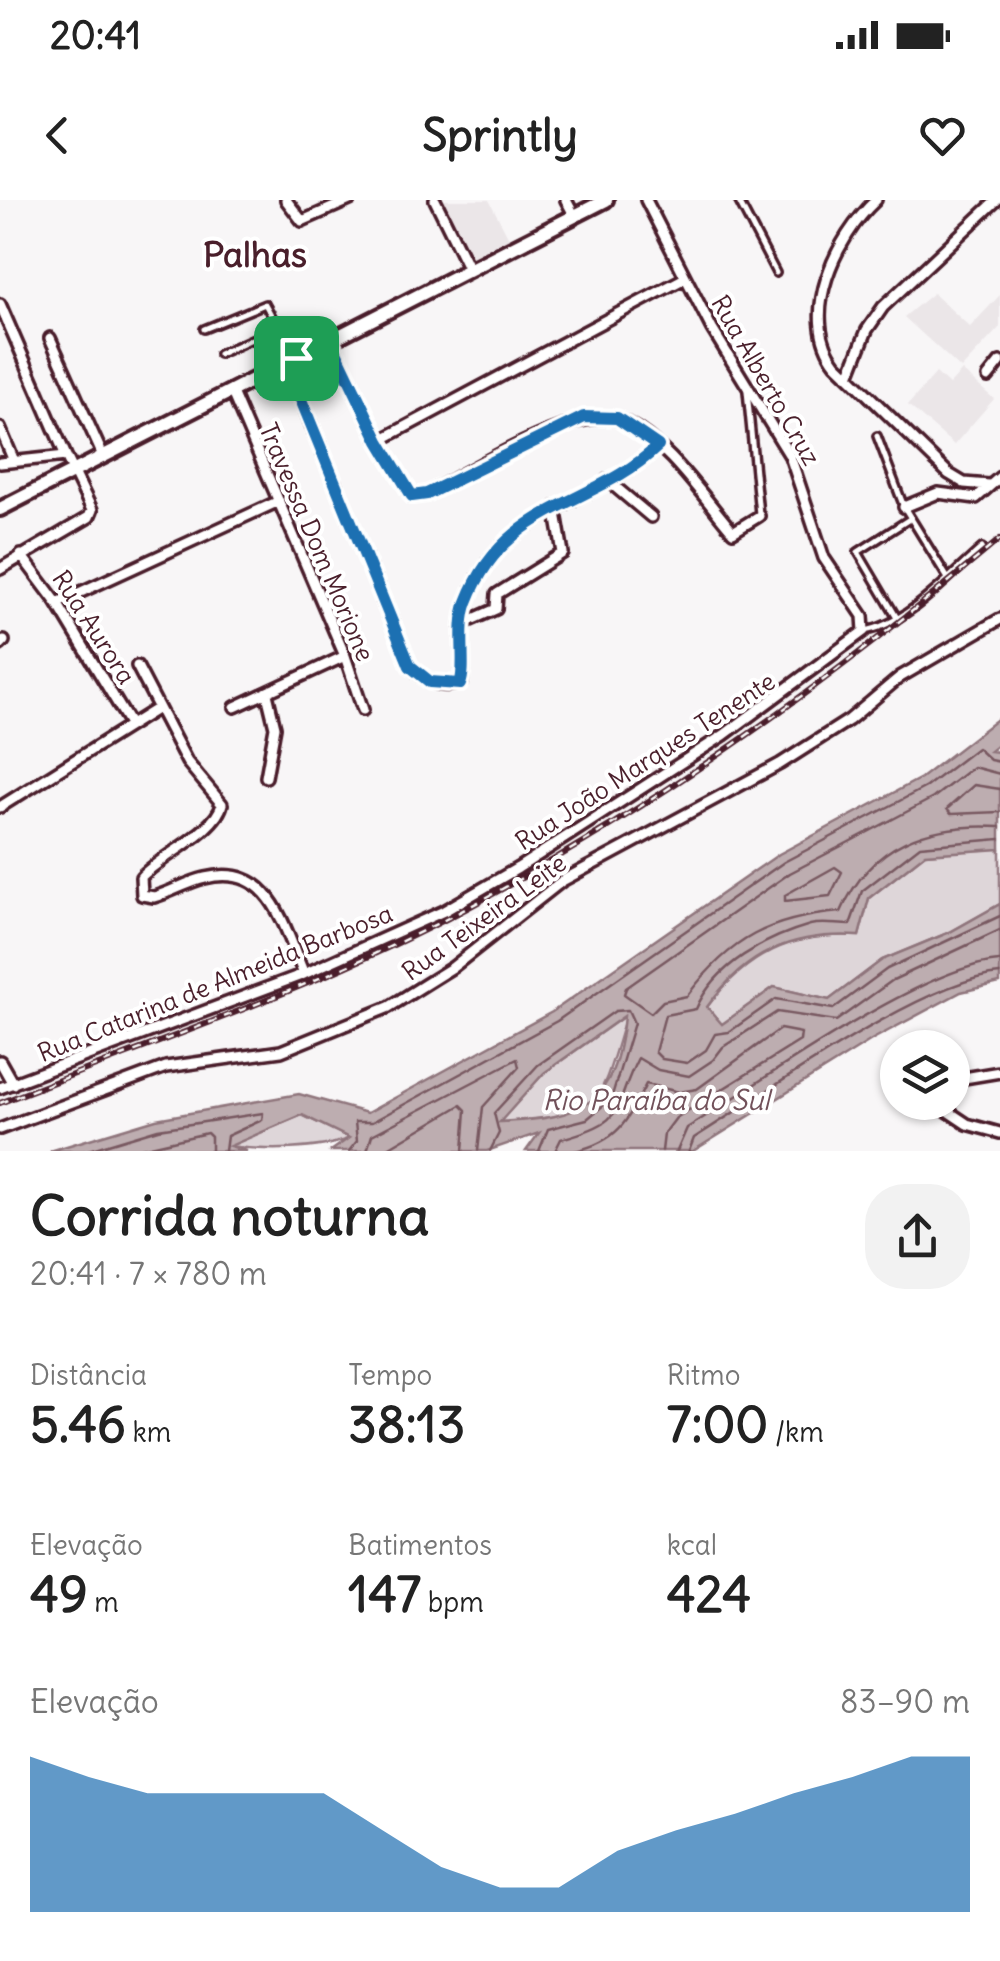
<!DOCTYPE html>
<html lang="pt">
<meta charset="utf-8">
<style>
body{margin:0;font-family:Delius,sans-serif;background:#f2f2f2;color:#222;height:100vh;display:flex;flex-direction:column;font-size:38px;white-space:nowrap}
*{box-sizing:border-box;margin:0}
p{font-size:32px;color:#767676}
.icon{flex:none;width:55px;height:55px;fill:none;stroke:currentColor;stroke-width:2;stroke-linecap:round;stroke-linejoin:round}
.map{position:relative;height:951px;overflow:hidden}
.side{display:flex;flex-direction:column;background:#fff;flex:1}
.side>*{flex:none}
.controls{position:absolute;left:880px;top:830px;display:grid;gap:20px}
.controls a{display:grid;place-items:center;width:90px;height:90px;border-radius:50%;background:#fff;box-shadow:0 2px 8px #0004;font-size:50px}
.pin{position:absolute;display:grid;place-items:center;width:85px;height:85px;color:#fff;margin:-42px;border-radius:20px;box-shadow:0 5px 15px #0006}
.round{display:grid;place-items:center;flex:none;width:105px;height:105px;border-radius:40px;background:#f2f2f2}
.head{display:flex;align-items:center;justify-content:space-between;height:170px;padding:0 30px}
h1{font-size:55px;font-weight:700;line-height:75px}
.metrics{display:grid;grid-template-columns:repeat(3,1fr);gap:15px;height:170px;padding:10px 30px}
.metrics div{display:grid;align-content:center}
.metrics b{font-size:50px;font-weight:700}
.metrics small{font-size:28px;font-weight:400}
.metrics p{font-size:28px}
.chart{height:280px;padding:20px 30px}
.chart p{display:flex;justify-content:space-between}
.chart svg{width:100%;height:180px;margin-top:10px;fill:#1f6fb2;opacity:.7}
.status{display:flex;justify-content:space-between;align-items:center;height:70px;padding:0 50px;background:#fff;direction:ltr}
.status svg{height:28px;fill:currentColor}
header{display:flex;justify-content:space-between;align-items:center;height:130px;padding:0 30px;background:#fff;font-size:45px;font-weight:700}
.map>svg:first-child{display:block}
.built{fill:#ebe6e8}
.green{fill:#ded6d9;stroke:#947a82;stroke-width:2.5}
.water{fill:#bdadb0;stroke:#8f747b;stroke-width:2.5;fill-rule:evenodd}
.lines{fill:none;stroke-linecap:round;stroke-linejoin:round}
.shore{stroke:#785860;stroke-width:2.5}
.lane-casing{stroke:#4a1f2b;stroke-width:12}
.street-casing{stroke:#4a1f2b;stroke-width:16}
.secondary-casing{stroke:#4a1f2b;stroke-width:20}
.lane{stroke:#fff;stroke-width:5}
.street{stroke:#fff;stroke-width:9}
.secondary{stroke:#fff;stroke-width:12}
.rail-casing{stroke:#4a1f2b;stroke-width:6}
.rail{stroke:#fff;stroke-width:2.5;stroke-dasharray:8;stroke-linecap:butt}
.route-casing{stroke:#fff;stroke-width:20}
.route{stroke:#1f6fb2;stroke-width:12}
.labels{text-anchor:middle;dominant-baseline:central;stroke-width:8;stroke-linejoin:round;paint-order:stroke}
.street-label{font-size:25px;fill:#4a1f2b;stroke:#fff}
.water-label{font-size:28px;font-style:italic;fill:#72515a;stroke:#fff}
.district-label{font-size:35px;font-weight:bold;fill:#4a1f2b;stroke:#fff}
</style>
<div class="status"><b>20:41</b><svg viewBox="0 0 49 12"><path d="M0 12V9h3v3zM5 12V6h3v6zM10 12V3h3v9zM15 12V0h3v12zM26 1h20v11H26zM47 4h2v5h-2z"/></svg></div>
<header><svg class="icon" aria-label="back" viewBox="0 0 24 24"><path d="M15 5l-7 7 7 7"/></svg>Sprintly<svg class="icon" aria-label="heart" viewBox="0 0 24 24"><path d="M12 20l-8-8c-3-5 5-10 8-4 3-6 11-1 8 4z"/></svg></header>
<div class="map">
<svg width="1000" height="951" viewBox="0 0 1000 951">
<rect width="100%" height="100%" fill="#f8f6f7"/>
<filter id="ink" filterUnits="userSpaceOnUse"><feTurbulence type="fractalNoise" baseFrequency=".01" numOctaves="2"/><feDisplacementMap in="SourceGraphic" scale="20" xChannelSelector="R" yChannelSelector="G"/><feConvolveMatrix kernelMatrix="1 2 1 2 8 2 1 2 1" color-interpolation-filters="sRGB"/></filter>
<g filter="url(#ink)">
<!-- built -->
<path class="built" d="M 442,0 L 489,0 L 509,38 L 472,58 Z
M 933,93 L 970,127 L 1000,95 L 1000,127 L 961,169 L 904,117 Z
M 962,171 L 994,199 L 954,245 L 908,205 L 936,173 L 949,185 Z"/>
<!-- green -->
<path class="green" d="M 982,648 L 1000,649 L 1000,704 L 950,732 L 882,760 L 829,800 L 774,787 L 722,825 L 707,807 C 747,754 792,732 859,736 L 869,698 L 925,654 Z
M 626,815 C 597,913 604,914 499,922 L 544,873 Z
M 302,915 L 350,938 C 319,951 264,951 228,946 Z"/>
<!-- water -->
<path class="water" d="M 1000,517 L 1000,543 L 990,551 L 1000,552 L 1000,649 L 925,654 L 869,698 L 859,736 C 793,732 746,752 707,807 L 722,824 L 774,787 L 829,800 L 882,760 L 950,732 L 1000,704 L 1000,783 L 961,792 L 873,839 L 693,951 L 526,951 L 539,933 L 487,951 L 331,951 L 349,938 L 302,915 L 230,946 L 247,951 L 50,951 L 156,919 L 299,894 L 367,913 L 552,812 L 779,654 L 921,578 ZM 624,816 C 615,905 585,918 500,922 L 544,873 Z"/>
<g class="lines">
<!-- shore -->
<path class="shore" d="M 1000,574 L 973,567 L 933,598 L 790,673 L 626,788 L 624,794 L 651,813 L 663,801 L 687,796 C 731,738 770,718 841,712 C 871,643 928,623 1000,627
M 1000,589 L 974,585 L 947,609 L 951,614 L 1000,612
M 1000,639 L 920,646 L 862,691 L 850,725 C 837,725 822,722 810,725 C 765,738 715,765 696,809 L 665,815 L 655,852 L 662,859 L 687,863 L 706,850 L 715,834 L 729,832 L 776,799 L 833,809 L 887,769 L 1000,716
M 835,667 L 842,672 L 830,696 L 785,701 L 785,695 Z
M 85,951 L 158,929 L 263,913 L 262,920 L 227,936 L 225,951
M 129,951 L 207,933 L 211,937 L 211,951
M 349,951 L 357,941 L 355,922 L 372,922 L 557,821 L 784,662 L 926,587 L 977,548 L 990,560 L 1000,562
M 367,951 L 372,935 L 517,859 L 519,867 L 483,907 L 478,951
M 383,951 L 461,905 L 466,910 L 463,951
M 490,951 L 499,933 L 494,913 L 538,865 L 615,811 L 628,810 L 634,823 L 611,899 L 587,919 L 548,929 L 539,951
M 555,951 L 561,939 C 630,920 611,911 638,858 L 658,870 L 689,876 L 713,860 L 723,847 L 777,812 L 836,821 L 893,780 L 1000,730
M 575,951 C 619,941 628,920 646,884 L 679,892 L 697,889 L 780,829 L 801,833 L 800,841 L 676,918 L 664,934 L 662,951
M 677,951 L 687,928 C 758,884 923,765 1000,761
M 689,951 L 694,938 C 765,894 924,779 1000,774"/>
<defs>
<path id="lane" d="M 738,0 L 776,73
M 204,129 L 265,104 L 294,156
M 219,154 L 278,127
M 747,191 L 759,314
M 877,236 L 904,307 L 947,377
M 897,418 L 858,352 L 911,318
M 864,431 C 907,425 950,375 982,348"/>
<path id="street" d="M 286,0 L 302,21 L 350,0
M 435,0 L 469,69
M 566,0 L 574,15
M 876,0 C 836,37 798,116 836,164 L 949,274 L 964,283 L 989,285
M 0,104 L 66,256
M 50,138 L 103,256
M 331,141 L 379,241 L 412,296 L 427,294 C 470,271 581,200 625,222 C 669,244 702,296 733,332 L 759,316
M 286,163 L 410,466 C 424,480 442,491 462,482 C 465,456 458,432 466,405 C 496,309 596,306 658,246
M 849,176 L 867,130 L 883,107 L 997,0
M 988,177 L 1000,162
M 231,190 L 345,456 L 363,510
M 0,228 L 14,261
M 379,241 L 685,78
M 0,263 L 66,256 L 92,310 L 89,317 L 0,369
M 607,280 L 651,317
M 904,307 L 938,293 L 976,298 L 1000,277
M 21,355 L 57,403 L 130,524
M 57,403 L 279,301
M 462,424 L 496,409 L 497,394 L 563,353 L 555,307
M 0,445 L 4,441
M 137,466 L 187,562 L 222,604 C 217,630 161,656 141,677 L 142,695 L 154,697 C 172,692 187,682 205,678 C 272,662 283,726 304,774
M 235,507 L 345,456
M 266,577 L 275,527 L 267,494
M 0,607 L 158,508
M 0,861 L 13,884
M 952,880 L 1000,872
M 0,888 L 304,774 L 444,711 L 518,668 L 724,535 L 864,431 L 863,416 L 824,358 L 790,256 L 712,129 L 646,0
M 934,902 L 967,924 L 1000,933
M 0,929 L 166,867 L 281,851 L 389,807 L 453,767 L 562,681 L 780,564 L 849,520 L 900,477 L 1000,419"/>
<path id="secondary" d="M 0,309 L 606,0"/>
</defs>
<!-- lane casing -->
<use href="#lane" class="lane-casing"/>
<!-- street casing -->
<use href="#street" class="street-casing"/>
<!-- secondary casing -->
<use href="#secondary" class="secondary-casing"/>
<!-- lane -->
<use href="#lane" class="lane"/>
<!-- street -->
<use href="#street" class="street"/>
<!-- secondary -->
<use href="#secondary" class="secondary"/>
<defs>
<path id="rail" d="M 0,903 C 154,842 322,786 467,708 C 660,605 833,480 1000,339"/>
</defs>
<!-- rail casing -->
<use href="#rail" class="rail-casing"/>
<!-- rail -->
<use href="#rail" class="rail"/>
</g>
</g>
<g class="lines" filter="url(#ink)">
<defs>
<path id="route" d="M 331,141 L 379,241 L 412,296 L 427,294 L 584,217 L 617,218 L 658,246 C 595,307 505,302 467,402 C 457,428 467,468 460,484 L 430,482 L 410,466 L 286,163 Z"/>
</defs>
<!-- route casing -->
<use href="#route" class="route-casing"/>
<!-- route -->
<use href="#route" class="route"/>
</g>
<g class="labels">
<!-- street labels -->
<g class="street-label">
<text transform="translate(766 180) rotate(60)">Rua Alberto Cruz</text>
<text transform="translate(317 342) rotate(67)">Travessa Dom Morione</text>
<text transform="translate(94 427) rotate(57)">Rua Aurora</text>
<text transform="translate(645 561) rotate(-33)">Rua João Marques Tenente</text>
<text transform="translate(484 717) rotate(-36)">Rua Teixeira Leite</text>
<text transform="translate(215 783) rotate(-22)">Rua Catarina de Almeida Barbosa</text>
</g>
<!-- water labels -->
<g class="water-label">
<text x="656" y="900">Rio Paraíba do Sul</text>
</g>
<!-- district labels -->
<g class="district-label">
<text x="255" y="54">Palhas</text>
</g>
</g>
</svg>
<div class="controls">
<a><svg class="icon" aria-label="layers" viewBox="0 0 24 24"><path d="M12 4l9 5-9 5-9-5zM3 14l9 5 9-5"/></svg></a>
</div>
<div class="pin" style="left:296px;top:158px;background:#1e9e55"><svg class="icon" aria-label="arrive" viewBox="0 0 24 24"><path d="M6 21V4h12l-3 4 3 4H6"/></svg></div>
</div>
<section class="side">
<div class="head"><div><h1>Corrida noturna</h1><p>20:41 · 7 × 780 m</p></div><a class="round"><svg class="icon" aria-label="share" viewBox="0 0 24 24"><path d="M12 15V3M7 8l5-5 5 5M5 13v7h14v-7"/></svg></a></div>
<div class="metrics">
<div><p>Distância</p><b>5.46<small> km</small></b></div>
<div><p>Tempo</p><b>38:13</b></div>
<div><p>Ritmo</p><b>7:00<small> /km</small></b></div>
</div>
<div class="metrics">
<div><p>Elevação</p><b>49<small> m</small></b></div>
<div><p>Batimentos</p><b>147<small> bpm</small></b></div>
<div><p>kcal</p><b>424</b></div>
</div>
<div class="chart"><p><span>Elevação</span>83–90 m</p>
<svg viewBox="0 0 160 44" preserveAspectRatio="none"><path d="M0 44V6L10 11L20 15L30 15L40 15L50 15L60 24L70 33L80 38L90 38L100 29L110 24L120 20L130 15L140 11L150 6L160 6V44z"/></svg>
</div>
</section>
